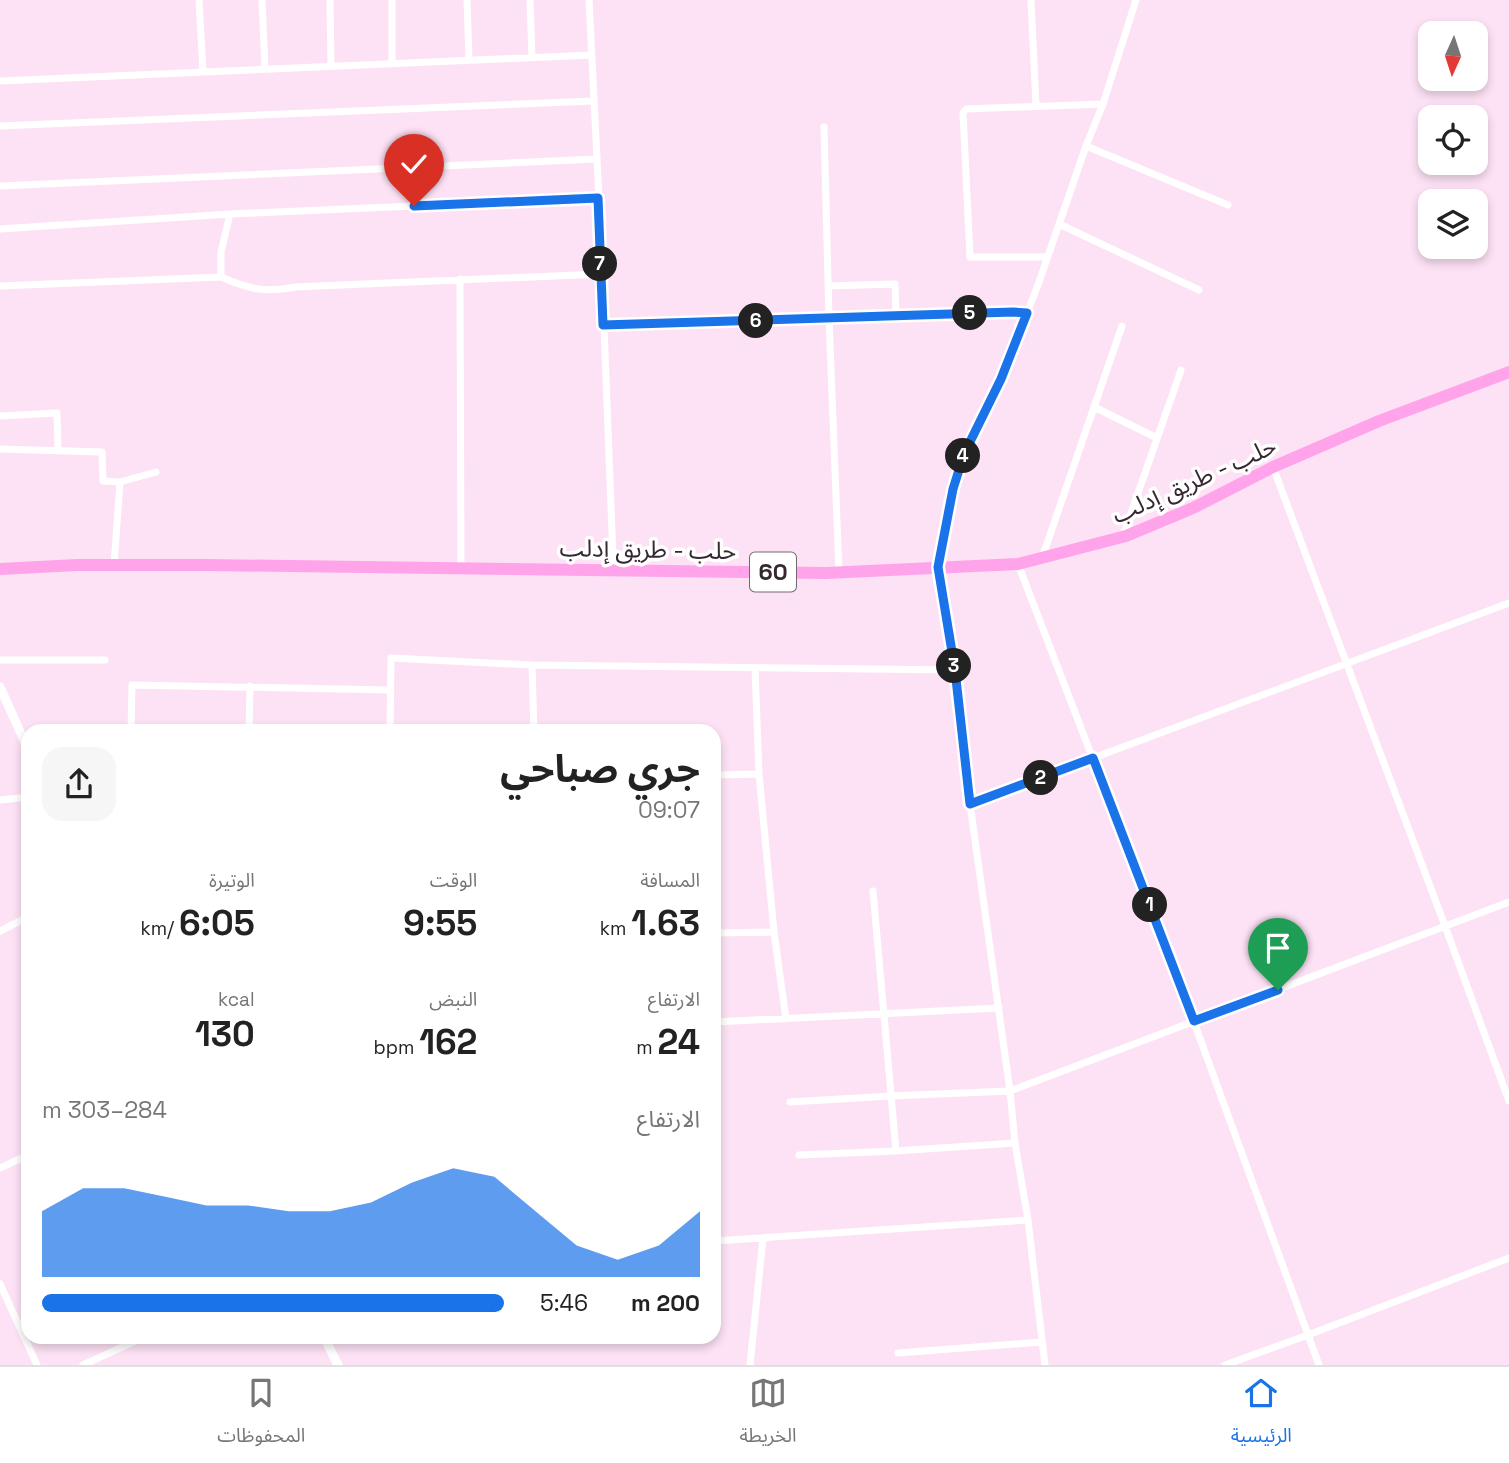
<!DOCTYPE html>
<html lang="ar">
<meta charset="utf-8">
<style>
body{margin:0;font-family:"Space Grotesk","Noto Sans Arabic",sans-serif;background:#f6f6f6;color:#222;direction:rtl;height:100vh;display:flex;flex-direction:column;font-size:26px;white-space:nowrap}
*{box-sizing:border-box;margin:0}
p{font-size:23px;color:#767676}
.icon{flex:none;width:38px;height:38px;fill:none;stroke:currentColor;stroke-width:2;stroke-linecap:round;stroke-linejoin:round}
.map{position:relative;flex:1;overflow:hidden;direction:ltr}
.details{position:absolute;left:21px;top:724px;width:700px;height:620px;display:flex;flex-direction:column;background:#fff;border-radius:21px;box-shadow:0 4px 10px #0003;direction:rtl}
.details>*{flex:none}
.needle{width:46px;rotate:183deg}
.controls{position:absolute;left:1418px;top:21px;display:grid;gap:14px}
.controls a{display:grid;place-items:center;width:70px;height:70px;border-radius:14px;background:#fff;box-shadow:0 4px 10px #0003;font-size:35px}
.pin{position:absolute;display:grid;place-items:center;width:60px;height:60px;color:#fff;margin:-72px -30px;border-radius:50% 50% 50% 0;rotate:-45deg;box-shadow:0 0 7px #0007}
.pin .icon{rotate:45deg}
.km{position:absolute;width:35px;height:35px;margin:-18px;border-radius:50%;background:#222;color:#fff;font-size:19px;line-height:35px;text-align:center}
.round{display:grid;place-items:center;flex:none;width:74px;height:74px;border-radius:21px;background:#f6f6f6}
.head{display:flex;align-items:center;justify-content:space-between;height:119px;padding:0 21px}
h1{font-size:38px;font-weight:700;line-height:52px}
.stats{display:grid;grid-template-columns:repeat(3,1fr);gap:10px;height:119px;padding:7px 21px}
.stats div{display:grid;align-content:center}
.stats b{font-size:35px;font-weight:700}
.stats small{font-size:19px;font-weight:400}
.stats p{font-size:19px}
.chart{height:196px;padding:14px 21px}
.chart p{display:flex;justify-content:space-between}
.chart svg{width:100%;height:126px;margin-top:7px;fill:#1a73e8;opacity:.7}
ul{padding:0 21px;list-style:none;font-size:23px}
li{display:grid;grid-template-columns:112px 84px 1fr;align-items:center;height:52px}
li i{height:18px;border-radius:9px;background:#1a73e8}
.tabs{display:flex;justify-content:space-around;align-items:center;height:98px;border-top:2px solid #e0e0e0;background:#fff;font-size:19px;color:#767676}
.tabs a{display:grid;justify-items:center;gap:4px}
.tabs .selected{color:#1a73e8}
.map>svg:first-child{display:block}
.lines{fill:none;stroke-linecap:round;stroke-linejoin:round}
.minor{stroke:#fff;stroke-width:7}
.tertiary{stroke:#fff;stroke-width:9}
.trunk{stroke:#ffa4ea;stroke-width:12}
.route-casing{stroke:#fff;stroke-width:14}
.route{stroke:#1a73e8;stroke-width:9}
.labels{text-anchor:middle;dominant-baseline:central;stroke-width:7;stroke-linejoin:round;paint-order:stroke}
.shield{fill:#fff;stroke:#72686f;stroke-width:2}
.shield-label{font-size:23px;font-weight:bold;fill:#352831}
.street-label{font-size:24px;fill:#352831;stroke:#fff}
</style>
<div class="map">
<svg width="1509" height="1365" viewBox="0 0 1509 1365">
<rect width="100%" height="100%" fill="#fde2f5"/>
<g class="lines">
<!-- minor -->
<path class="minor" d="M 199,0 L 203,72
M 262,0 L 265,69
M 330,0 L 331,66
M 392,0 L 392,64
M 467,0 L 469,60
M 530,0 L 532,58
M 589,0 L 599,198 L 613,558 L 615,569
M 1031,0 L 1036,106
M 0,81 L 591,55
M 0,126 L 593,101
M 824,127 L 829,318 L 839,572
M 1086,146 L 1228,205
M 0,186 L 596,159
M 1059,224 L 1199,290
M 0,229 L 230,214 L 599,198
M 1047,257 L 970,257 L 963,113 L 966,109 L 1103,104
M 221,277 L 221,252 L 230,214
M 460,279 L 461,568
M 0,286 L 221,277 C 249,289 264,293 295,287 L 601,274
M 828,286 L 895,284 L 896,316 L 1013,311 L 1027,313
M 603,325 L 896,316
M 1094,407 L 1157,438
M 0,416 L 57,413 L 58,450
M 0,449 L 102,452 L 103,481 L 120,482 L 156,472
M 1273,467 L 1445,926 L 1509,1101
M 1123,536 L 1181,370
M 1042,558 L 1122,326
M 1018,564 L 1194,1022 L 1319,1365
M 114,565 L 120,482
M 0,660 L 105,660
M 532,665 L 534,732
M 131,732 L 132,685 L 391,690
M 249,732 L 250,686
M 390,732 L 391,658 L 532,665 L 955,670
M 714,775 L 759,774
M 0,800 L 28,797
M 970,804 L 1509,603
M 873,891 L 896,1151
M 0,931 L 28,917
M 774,932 L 786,1019
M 714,933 L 774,932 L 759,774 L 755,668
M 714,1022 L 999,1008
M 790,1102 L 890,1096 L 1010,1091 L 1509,902
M 799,1155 L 896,1151 L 1015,1143
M 0,1168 L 28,1155
M 714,1241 L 1028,1220
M 0,1284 L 37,1365
M 898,1353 L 1042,1342
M 83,1365 L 144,1337
M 750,1365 L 763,1238
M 1045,1365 L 1028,1220 L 1015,1143 L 1010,1091 L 970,804 L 955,670 L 938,567 L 953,489 L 964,455 L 1001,379 L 1038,285 L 1086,146 L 1103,104 L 1136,0
M 1225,1365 L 1308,1335 L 1509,1258"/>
<!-- tertiary -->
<path class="tertiary" d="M 0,687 L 28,749
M 324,1337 L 338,1365"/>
<!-- trunk -->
<path class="trunk" d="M 0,569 L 77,565 L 206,565 L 826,573 L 1018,564 L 1126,536 L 1193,508 L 1273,467 L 1379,421 L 1509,372"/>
</g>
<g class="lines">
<defs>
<path id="route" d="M 414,206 L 598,198 L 603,325 L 1013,312 L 1027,313 L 1001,379 L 964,454 L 953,489 L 938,567 L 955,670 L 970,804 L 1093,758 L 1194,1021 L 1278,990"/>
</defs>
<!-- route casing -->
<use href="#route" class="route-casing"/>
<!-- route -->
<use href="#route" class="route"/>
</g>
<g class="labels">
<!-- shield labels -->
<rect class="shield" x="750" y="552.5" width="46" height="39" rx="5"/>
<g class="shield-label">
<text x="773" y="572">60</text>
</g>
<!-- street labels -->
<g class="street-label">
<text transform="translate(1194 480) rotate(-24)">حلب - طريق إدلب</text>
<text transform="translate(648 549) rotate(1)">حلب - طريق إدلب</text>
</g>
</g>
</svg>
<div class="controls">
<a><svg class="needle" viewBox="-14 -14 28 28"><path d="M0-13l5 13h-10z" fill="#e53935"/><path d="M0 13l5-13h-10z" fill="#767676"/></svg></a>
<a><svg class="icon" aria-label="locate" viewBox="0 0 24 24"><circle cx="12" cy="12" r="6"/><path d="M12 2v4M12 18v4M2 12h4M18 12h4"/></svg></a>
<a><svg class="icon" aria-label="layers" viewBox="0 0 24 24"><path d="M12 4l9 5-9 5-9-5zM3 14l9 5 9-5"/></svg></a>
</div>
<div class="pin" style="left:1278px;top:990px;background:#1e9e55"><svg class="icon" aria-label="arrive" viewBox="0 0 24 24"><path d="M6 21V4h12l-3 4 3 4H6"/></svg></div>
<div class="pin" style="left:414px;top:206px;background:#d93025"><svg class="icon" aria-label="check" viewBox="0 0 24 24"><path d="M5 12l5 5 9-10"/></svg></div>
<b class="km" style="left:1150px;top:905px">1</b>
<b class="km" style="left:1041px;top:778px">2</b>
<b class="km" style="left:954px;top:666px">3</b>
<b class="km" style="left:963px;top:456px">4</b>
<b class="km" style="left:970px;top:313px">5</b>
<b class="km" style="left:756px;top:321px">6</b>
<b class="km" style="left:600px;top:264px">7</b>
<section class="details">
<div class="head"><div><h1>جري صباحي</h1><p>09:07</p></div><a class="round"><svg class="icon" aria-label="share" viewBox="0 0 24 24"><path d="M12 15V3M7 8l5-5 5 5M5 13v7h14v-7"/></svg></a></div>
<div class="stats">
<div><p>المسافة</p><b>1.63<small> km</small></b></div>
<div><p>الوقت</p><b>9:55</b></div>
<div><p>الوتيرة</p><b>6:05<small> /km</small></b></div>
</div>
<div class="stats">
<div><p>الارتفاع</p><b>24<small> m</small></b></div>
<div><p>النبض</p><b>162<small> bpm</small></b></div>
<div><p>kcal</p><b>130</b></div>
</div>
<div class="chart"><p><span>الارتفاع</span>284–303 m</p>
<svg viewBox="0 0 160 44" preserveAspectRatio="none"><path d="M0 44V21L10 13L20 13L30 16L40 19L50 19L60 21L70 21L80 18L90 11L100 6L110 9L120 21L130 33L140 38L150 33L160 21V44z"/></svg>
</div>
<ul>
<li><b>200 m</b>5:46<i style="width:100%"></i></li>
</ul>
</section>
</div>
<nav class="tabs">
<a class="selected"><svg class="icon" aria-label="home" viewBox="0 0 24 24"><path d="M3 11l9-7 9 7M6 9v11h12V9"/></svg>الرئيسية</a>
<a><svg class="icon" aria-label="map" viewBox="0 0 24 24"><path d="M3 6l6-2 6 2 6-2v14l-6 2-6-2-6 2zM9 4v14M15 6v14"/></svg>الخريطة</a>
<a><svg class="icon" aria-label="saved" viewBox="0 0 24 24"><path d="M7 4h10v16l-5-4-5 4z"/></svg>المحفوظات</a>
</nav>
